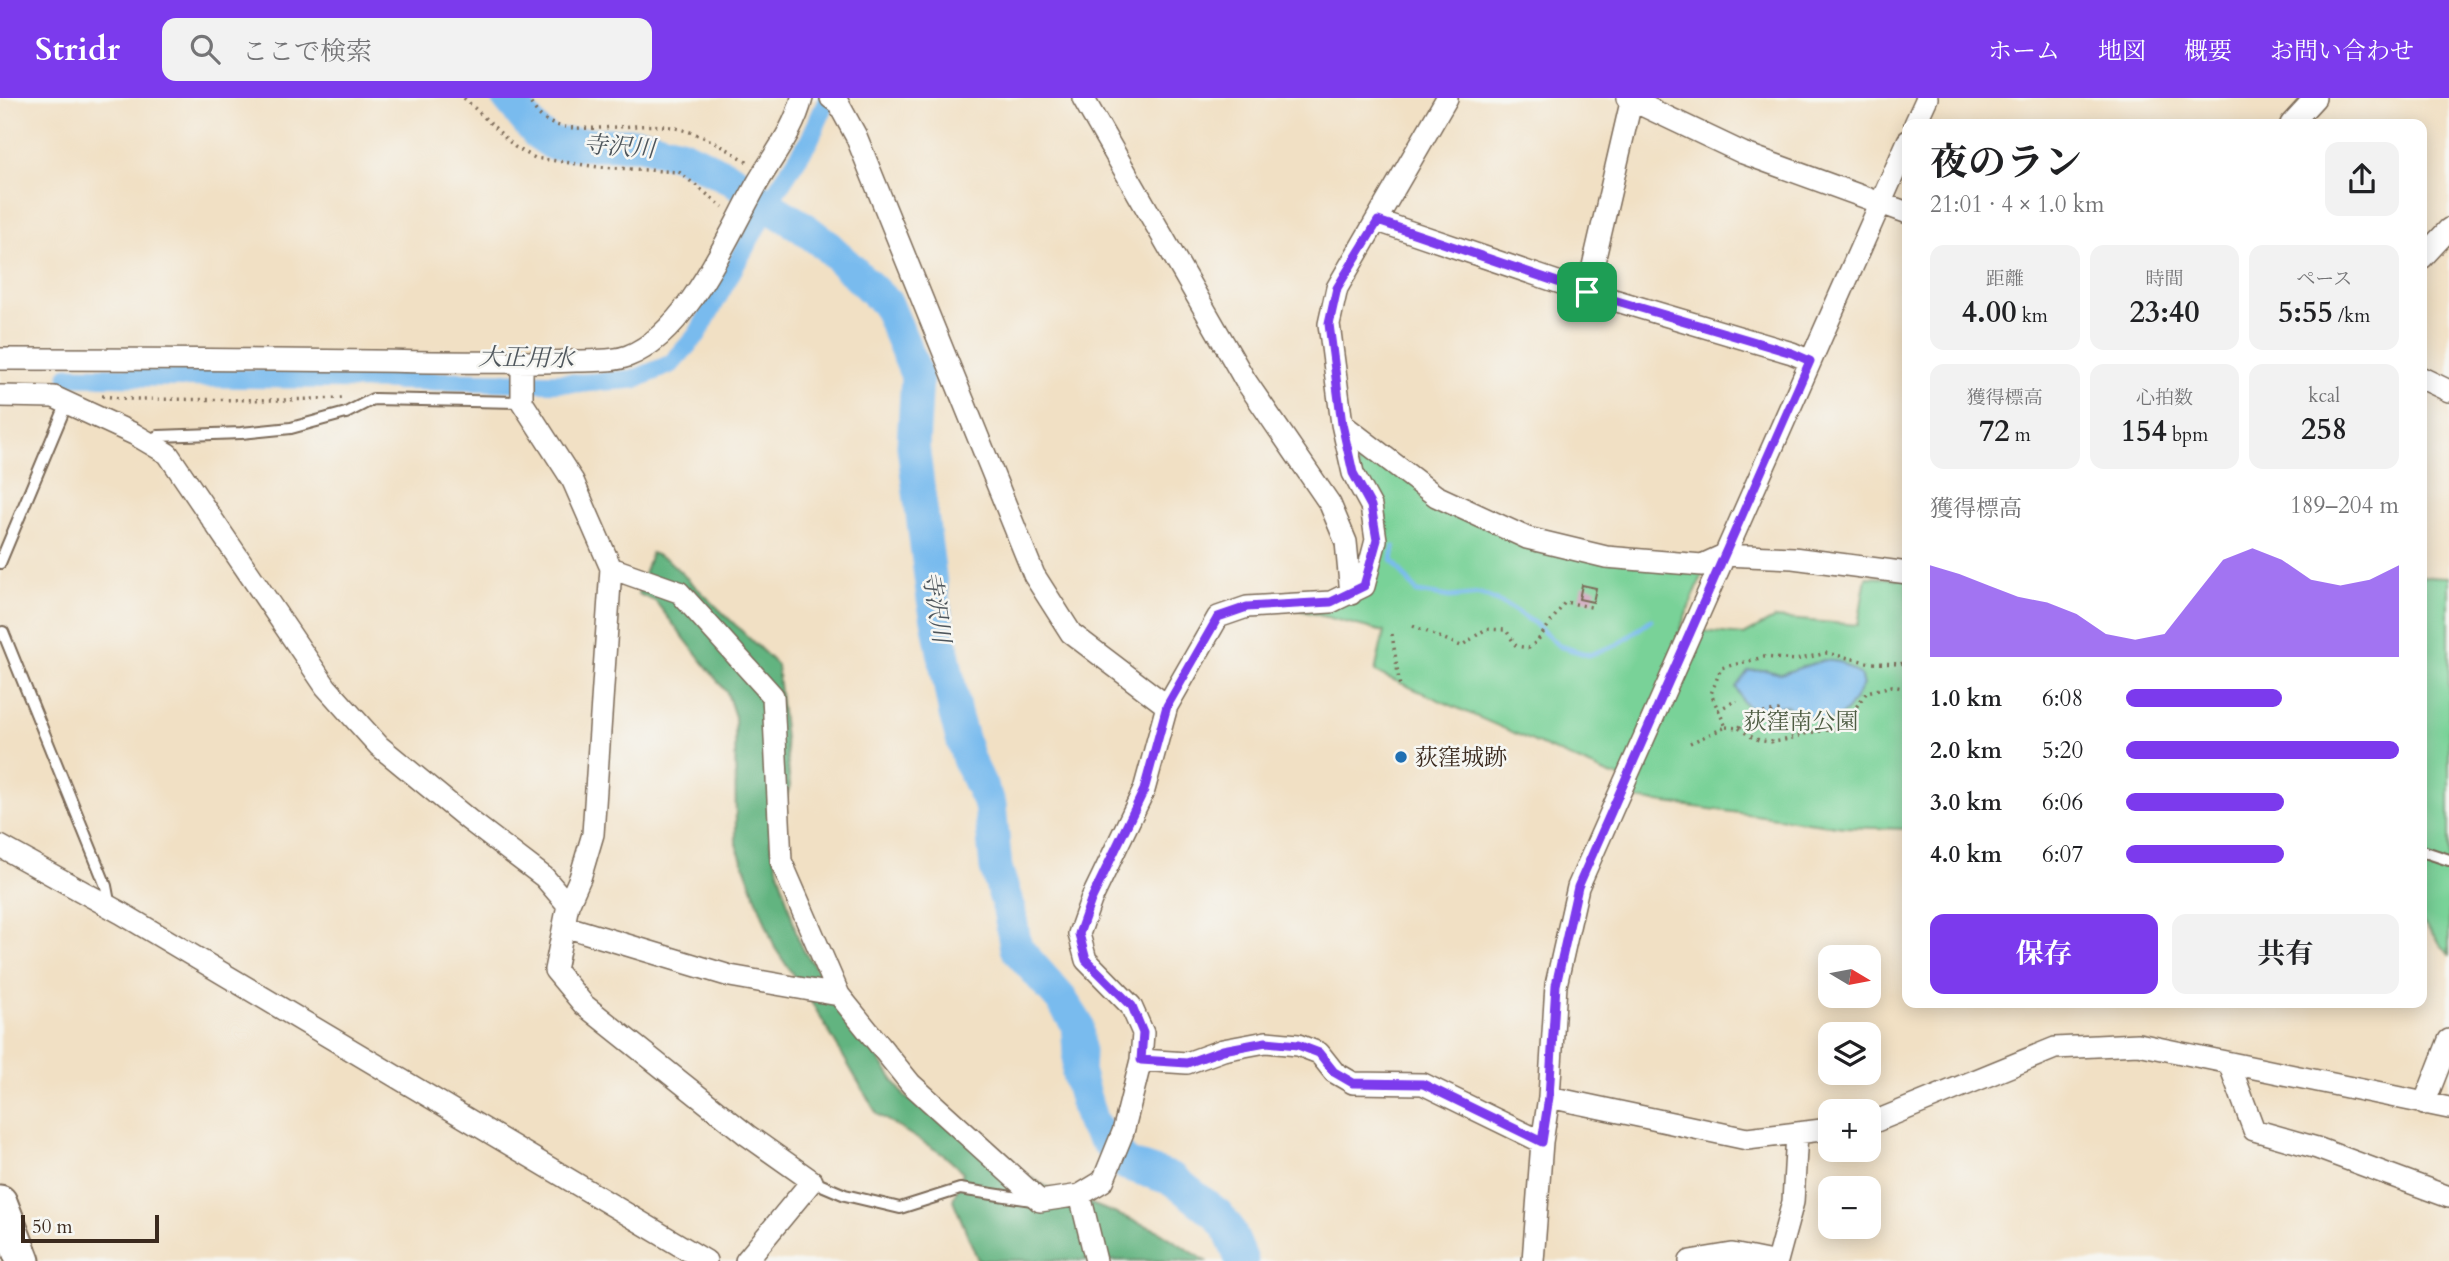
<!DOCTYPE html>
<html lang="ja">
<meta charset="utf-8">
<style>
body{margin:0;font-family:Cardo,"Noto Serif JP",serif;background:#f2f2f2;color:#202124;height:100vh;display:flex;flex-direction:column;font-size:26px;white-space:nowrap}
*{box-sizing:border-box;margin:0}
p{font-size:23px;color:#757577}
.icon{flex:none;width:38px;height:38px;fill:none;stroke:currentColor;stroke-width:2;stroke-linecap:round;stroke-linejoin:round}
.map{position:relative;flex:1;overflow:hidden}
.sheet{position:absolute;left:1902px;top:21px;width:525px;height:889px;display:flex;flex-direction:column;background:#fff;border-radius:14px;box-shadow:0 4px 18px #0003}
.sheet>*{flex:none}
.needle{width:46px;rotate:100deg}
.tools{position:absolute;left:1818px;top:847px;display:grid;gap:14px}
.tools a{display:grid;place-items:center;width:63px;height:63px;border-radius:14px;background:#fff;box-shadow:0 4px 18px #0003;font-size:35px}
.scale{position:absolute;left:21px;bottom:18px;width:138px;box-sizing:border-box;padding-left:7px;border:4px solid #3b2a1e;border-top:0;font-size:19px;line-height:24px;white-space:nowrap;color:#3b2a1e;-webkit-text-stroke:5px #f6f6f2;paint-order:stroke}
.pin{position:absolute;display:grid;place-items:center;width:60px;height:60px;color:#fff;margin:-30px;border-radius:14px;box-shadow:0 4px 10px #0006}
.round{display:grid;place-items:center;flex:none;width:74px;height:74px;border-radius:14px;background:#f2f2f2}
.headline{display:flex;align-items:center;justify-content:space-between;height:119px;padding:0 28px}
h1{font-size:38px;font-weight:700;line-height:52px}
.metrics{display:grid;grid-template-columns:repeat(3,1fr);gap:10px;height:119px;padding:7px 28px}
.metrics div{display:grid;align-content:center;border-radius:14px;background:#f2f2f2;text-align:center}
.metrics b{font-size:30px;font-weight:700}
.metrics small{font-size:19px;font-weight:400}
.metrics p{font-size:19px}
.chart{height:196px;padding:14px 28px}
.chart p{display:flex;justify-content:space-between}
.chart svg{width:100%;height:126px;margin-top:7px;fill:#7c3aed;opacity:.7}
.action{display:flex;gap:14px;margin-top:auto;padding:14px 28px}
.action a{flex:1;height:80px;border-radius:14px;background:#7c3aed;color:#fff;font-size:28px;font-weight:700;line-height:80px;text-align:center}
.action a+a{background:#f2f2f2;color:#202124}
ul{padding:0 28px;list-style:none;font-size:23px}
li{display:grid;grid-template-columns:112px 84px 1fr;align-items:center;height:52px}
li i{height:18px;border-radius:9px;background:#7c3aed}
header{display:flex;align-items:center;gap:42px;box-sizing:border-box;height:98px;padding:0 35px;background:#7c3aed;color:#fff}
header strong{font-size:33px}
nav{display:flex;gap:38px;margin-inline-start:auto;font-size:24px}
.search{width:490px;height:63px;background:#f2f2f2;display:flex;align-items:center;gap:18px;box-sizing:border-box;padding:0 24px;border-radius:14px;color:#757577;font-size:26px}
.map>svg:first-child{display:block}
.green{fill:#79d298;stroke:#5a7e5b;stroke-width:2}
.forest{fill:#62b480;stroke:#4e6f4f;stroke-width:2}
.water{fill:#79bbee;stroke:#5a7286;stroke-width:2}
.lines{fill:none;stroke-linecap:round;stroke-linejoin:round}
.stream{stroke:#79bbee;stroke-width:5}
.canal{stroke:#79bbee;stroke-width:19}
.river{stroke:#79bbee;stroke-width:33}
.building{fill:#c897b3}
.lane-casing{stroke:#7b6a58;stroke-width:14}
.street-casing{stroke:#7b6a58;stroke-width:24}
.primary-casing{stroke:#7b6a58;stroke-width:37}
.path{stroke:#7b6a58;stroke-width:3.5;stroke-dasharray:2 5;stroke-linecap:butt}
.lane{stroke:#fff;stroke-width:10}
.street{stroke:#fff;stroke-width:21}
.primary{stroke:#fff;stroke-width:33}
.route-casing{stroke:#fff;stroke-width:14}
.route{stroke:#7c3aed;stroke-width:9}
.poi-dot{fill:#1f6fb2;stroke:#f6f6f2;stroke-width:2.5}
.labels{text-anchor:middle;dominant-baseline:central;stroke-width:5;stroke-linejoin:round;paint-order:stroke}
.park-label{font-size:23px;fill:#4e5c43;stroke:#f6f6f2}
.poi-label{font-size:23px;fill:#3b2a1e;stroke:#f6f6f2;text-anchor:start}
.water-label{font-size:24px;font-style:italic;fill:#4e565c;stroke:#f6f6f2}
</style>
<header>
<strong>Stridr</strong>
<div class="search"><svg class="icon" aria-label="search" viewBox="0 0 24 24"><circle cx="10" cy="10" r="6"/><path d="M15 15l6 6"/></svg>ここで検索</div>
<nav><a>ホーム</a><a>地図</a><a>概要</a><a>お問い合わせ</a></nav>
</header>
<div class="map">
<svg width="2449" height="1163" viewBox="0 0 2449 1163">
<rect width="100%" height="100%" fill="#f6f6f2"/>
<filter id="ink" filterUnits="userSpaceOnUse"><feTurbulence type="fractalNoise" baseFrequency=".0143" numOctaves="2"/><feDisplacementMap in="SourceGraphic" scale="14" xChannelSelector="R" yChannelSelector="G"/><feConvolveMatrix kernelMatrix="1 2 1 2 8 2 1 2 1" color-interpolation-filters="sRGB"/></filter>
<filter id="wash" filterUnits="userSpaceOnUse"><feTurbulence type="fractalNoise" baseFrequency=".00686" numOctaves="4" result="noise"/><feDisplacementMap in="SourceGraphic" scale="28" xChannelSelector="R" yChannelSelector="G"/><feGaussianBlur stdDeviation="1.57" result="paint"/><feColorMatrix in="noise" values="0 0 0 0 0 0 0 0 0 0 0 0 0 0 0 0 0 1.4 0 .05"/><feComposite in="paint" operator="in"/></filter>
<g filter="url(#wash)">
<rect width="100%" height="100%" fill="#f1e0c4"/>
<!-- green -->
<path class="green" d="M 1355,347 L 1530,449 L 1705,471 L 1680,531 L 1744,537 L 1775,520 L 1858,527 L 1866,479 L 1907,481 L 1907,731 L 1844,729 L 1628,700 L 1634,683 L 1610,677 L 1375,574 L 1384,534 L 1295,511 L 1332,509 L 1385,436 L 1358,373 Z
M 2422,478 L 2449,479 L 2449,857 L 2422,823 Z"/>
<!-- forest -->
<path class="forest" d="M 651,455 L 667,461 L 777,567 L 790,688 L 770,744 L 800,847 L 905,999 L 1043,1087 L 1157,1132 L 1206,1163 L 978,1162 L 953,1102 L 963,1074 L 944,1057 L 877,1016 L 815,910 L 775,850 L 736,746 L 735,619 L 727,595 L 655,503 L 638,496 Z"/>
<!-- water -->
<path class="water" d="M 1824,562 L 1840,564 L 1860,577 L 1863,587 C 1857,595 1852,609 1844,615 C 1825,631 1803,621 1787,608 L 1751,611 L 1743,604 L 1736,589 L 1748,573 L 1765,572 L 1781,576 Z"/>
<g class="lines">
<!-- stream -->
<path class="stream" d="M 1394,449 L 1392,462 L 1417,494 L 1450,499 L 1481,496 L 1508,508 L 1534,525 L 1559,548 L 1589,557 L 1617,547 L 1651,522"/>
<!-- canal -->
<path class="canal" d="M 68,278 L 583,285 L 635,281 L 671,266 L 697,237 L 778,90 L 809,43 L 828,0"/>
<!-- river -->
<path class="river" d="M 508,0 L 537,35 L 553,46 L 641,46 L 683,57 L 732,81 L 765,106 L 801,128 L 826,147 L 887,206 L 917,278 L 913,348 L 933,501 L 955,616 L 968,661 L 990,707 L 996,770 L 1009,811 L 1016,850 L 1061,901 L 1077,926 L 1079,954 L 1078,976 L 1092,1025 L 1126,1066 L 1172,1081 L 1217,1116 L 1228,1130 L 1242,1163"/>
</g>
<g id="blocks">
<!-- building -->
<path class="building" d="M 1582,487 L 1596,490 L 1593,504 L 1579,501 Z"/>
</g>
</g>
<g filter="url(#ink)">
<use href="#blocks" fill-opacity="0" stroke="#7b6a58" stroke-width="2"/>
<g class="lines">
<defs>
<path id="lane" d="M 146,343 L 158,338 L 241,335 L 291,330 L 346,315 L 373,301 L 522,304
M 0,465 L 67,305
M 3,534 L 106,788 L 110,809
M 2422,753 L 2449,762
M 812,1083 L 845,1097 L 900,1110 L 960,1091 L 1032,1102"/>
<path id="street" d="M 831,0 L 838,5 L 856,38 L 1034,477 L 1071,535 L 1167,608
M 1083,0 L 1245,282 L 1330,406 L 1346,444 L 1351,496
M 1627,0 L 1743,55 L 1908,115
M 1915,26 L 1927,0
M 2291,26 L 2315,0
M 1378,123 L 1587,194 L 1792,255 L 1810,263
M 2422,160 L 2449,131
M 1587,194 L 1632,0
M 0,261 C 144,261 289,261 433,264 C 481,264 528,265 576,263 C 593,262 612,264 628,258 C 688,235 728,137 758,84 C 775,55 794,32 802,0
M 522,265 L 522,304 L 573,383 L 611,470 L 593,736 L 580,780 L 568,807 L 555,872 L 584,907 L 747,1037 L 812,1083 L 746,1163
M 2422,280 L 2449,293
M 0,298 L 54,299 L 134,336 L 168,356 L 326,589 L 379,648 L 469,722 L 544,779 L 568,807
M 1342,326 L 1436,398 L 1527,440 L 1606,459 L 1702,467 L 1724,457 L 1793,460 L 1908,475
M 611,470 L 679,494 L 773,598 L 781,763 L 839,897 L 911,986 L 1040,1103 L 1080,1097 L 1103,1083 L 1123,1034 L 1141,962 L 1143,935 L 1131,908 L 1086,862 L 1079,836 L 1091,802 L 1144,692 L 1167,608 L 1218,519 L 1247,509 L 1331,504 L 1364,488 L 1376,442 L 1371,408 L 1353,375 L 1342,326 L 1329,226 L 1337,190 L 1447,0
M 0,748 L 121,815 L 706,1163
M 564,828 L 730,878 L 839,897
M 1141,962 L 1187,965 L 1223,952 L 1266,944 L 1298,947 L 1319,955 L 1334,974 L 1353,985 L 1423,986 L 1542,1044
M 2229,965 L 2254,1032 L 2317,1050 L 2449,1099
M 1549,999 L 1747,1041 L 1830,1031
M 2424,1006 L 2449,942
M 1869,1026 L 2055,950 L 2138,946 L 2449,1010
M 1080,1097 L 1096,1163
M 1533,1163 L 1542,1044 L 1549,999 L 1556,887 L 1578,789 L 1908,43
M 1690,1163 L 1732,1156 L 1767,1163
M 1777,1163 L 1793,1104 L 1797,1035"/>
<path id="primary" d="M 0,1104 L 23,1163"/>
</defs>
<!-- lane casing -->
<use href="#lane" class="lane-casing"/>
<!-- street casing -->
<use href="#street" class="street-casing"/>
<!-- primary casing -->
<use href="#primary" class="primary-casing"/>
<!-- path -->
<path class="path" d="M 464,0 L 515,49 L 535,60 L 599,69 L 679,74 L 723,109
M 527,0 C 532,7 537,16 544,21 C 568,41 642,21 676,30 C 702,36 727,50 749,65
M 102,298 L 128,301 L 283,302 L 343,300
M 1413,528 L 1461,548 L 1486,531 L 1506,532 L 1516,548 L 1529,550 L 1538,542 L 1565,504 L 1591,509
M 1392,536 L 1400,589
M 1718,612 L 1737,602
M 1726,629 L 1739,630 C 1748,618 1764,614 1778,613 L 1808,635 L 1841,630 L 1867,594 L 1892,588 L 1908,591
M 1739,630 C 1764,651 1779,644 1808,635
M 1690,645 L 1726,629 L 1711,596 L 1721,570 L 1764,559 L 1796,562 L 1827,555 L 1871,565 L 1901,566 L 1908,562"/>
<!-- lane -->
<use href="#lane" class="lane"/>
<!-- street -->
<use href="#street" class="street"/>
<!-- primary -->
<use href="#primary" class="primary"/>
</g>
</g>
<g class="lines" filter="url(#ink)">
<defs>
<path id="route" d="M 1378,123 L 1587,194 L 1792,255 L 1810,263 L 1578,789 L 1556,887 L 1549,999 L 1542,1044 L 1423,986 L 1353,985 L 1334,974 L 1319,955 L 1298,947 L 1266,944 L 1223,952 L 1187,965 L 1141,962 L 1143,935 L 1132,908 L 1086,862 L 1079,836 L 1091,802 L 1144,692 L 1167,608 L 1218,519 L 1247,509 L 1331,504 L 1364,488 L 1377,442 L 1371,408 L 1353,375 L 1342,326 L 1329,226 L 1337,190 Z"/>
</defs>
<!-- route casing -->
<use href="#route" class="route-casing"/>
<!-- route -->
<use href="#route" class="route"/>
</g>
<!-- markers -->
<circle class="poi-dot" cx="1401" cy="659" r="7"/>
<g class="labels">
<!-- park labels -->
<g class="park-label">
<text x="1801" y="623">荻窪南公園</text>
</g>
<!-- poi labels -->
<g class="poi-label">
<text x="1415" y="659">荻窪城跡</text>
</g>
<!-- water labels -->
<g class="water-label">
<text transform="translate(619 49) rotate(4)">寺沢川</text>
<text transform="translate(526 260) rotate(1)">大正用水</text>
<text transform="translate(936 509) rotate(81)">寺沢川</text>
</g>
</g>
</svg>
<div class="tools">
<a><svg class="needle" viewBox="-14 -14 28 28"><path d="M0-13l5 13h-10z" fill="#e53935"/><path d="M0 13l5-13h-10z" fill="#757577"/></svg></a>
<a><svg class="icon" aria-label="layers" viewBox="0 0 24 24"><path d="M12 4l9 5-9 5-9-5zM3 14l9 5 9-5"/></svg></a>
<a>+</a>
<a>−</a>
</div>
<div class="scale">50 m</div>
<div class="pin" style="left:1587px;top:194px;background:#1e9e55"><svg class="icon" aria-label="arrive" viewBox="0 0 24 24"><path d="M6 21V4h12l-3 4 3 4H6"/></svg></div>
<section class="sheet">
<div class="headline"><div><h1>夜のラン</h1><p>21:01 · 4 × 1.0 km</p></div><a class="round"><svg class="icon" aria-label="share" viewBox="0 0 24 24"><path d="M12 15V3M7 8l5-5 5 5M5 13v7h14v-7"/></svg></a></div>
<div class="metrics">
<div><p>距離</p><b>4.00<small> km</small></b></div>
<div><p>時間</p><b>23:40</b></div>
<div><p>ペース</p><b>5:55<small> /km</small></b></div>
</div>
<div class="metrics">
<div><p>獲得標高</p><b>72<small> m</small></b></div>
<div><p>心拍数</p><b>154<small> bpm</small></b></div>
<div><p>kcal</p><b>258</b></div>
</div>
<div class="chart"><p><span>獲得標高</span>189–204 m</p>
<svg viewBox="0 0 160 44" preserveAspectRatio="none"><path d="M0 44V12L10 15L20 19L30 23L40 25L50 29L60 36L70 38L80 36L90 23L100 10L110 6L120 10L130 17L140 19L150 17L160 12V44z"/></svg>
</div>
<ul>
<li><b>1.0 km</b>6:08<i style="width:57%"></i></li>
<li><b>2.0 km</b>5:20<i style="width:100%"></i></li>
<li><b>3.0 km</b>6:06<i style="width:58%"></i></li>
<li><b>4.0 km</b>6:07<i style="width:58%"></i></li>
</ul>
<div class="action"><a>保存</a><a>共有</a></div>
</section>
</div>
